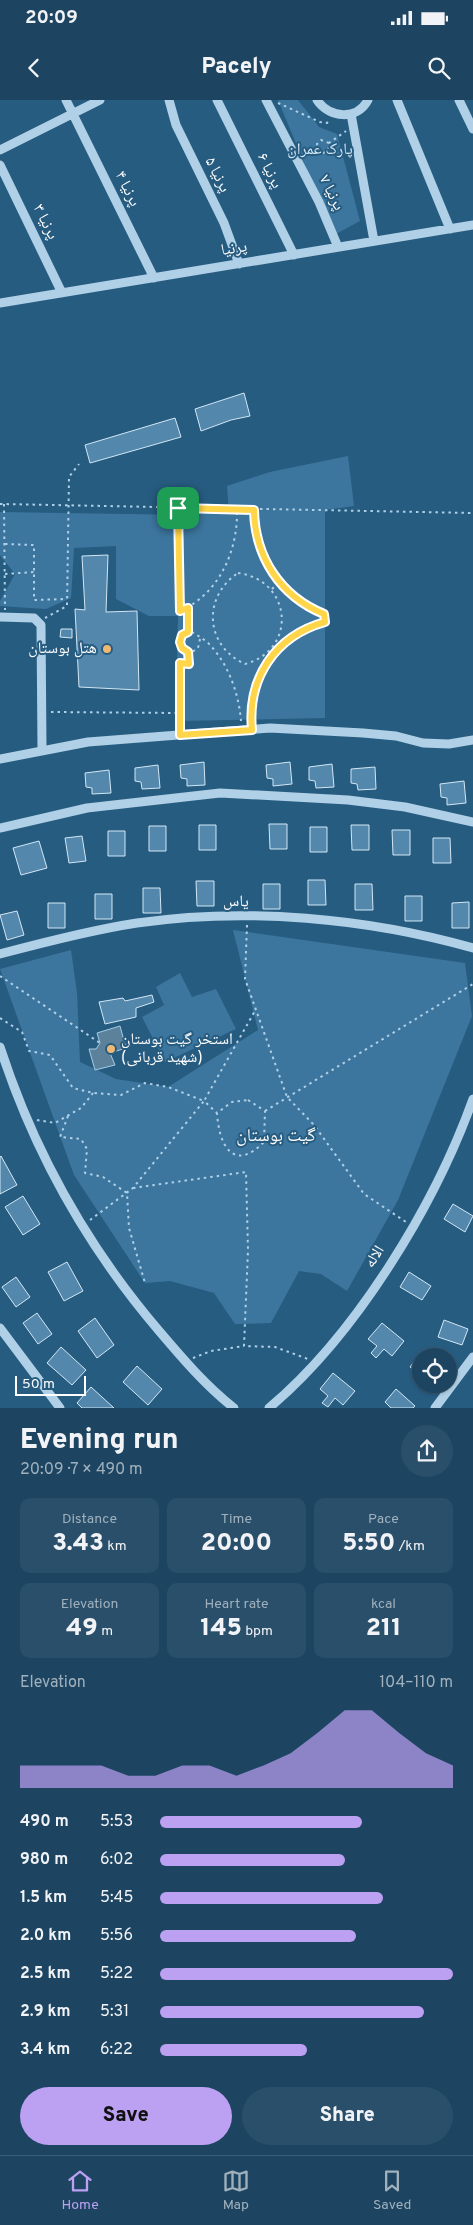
<!DOCTYPE html>
<meta charset="utf-8">
<style>
body{margin:0;font-family:Overpass,"Noto Naskh Arabic",sans-serif;background:#2a4f6a;color:#f1f3f6;height:100vh;display:flex;flex-direction:column;font-size:19px;white-space:nowrap}
*{box-sizing:border-box;margin:0}
p{font-size:16px;color:#a0b1bd}
.icon{flex:none;width:28px;height:28px;fill:none;stroke:currentColor;stroke-width:2;stroke-linecap:round;stroke-linejoin:round}
.map{position:relative;height:1308px;overflow:hidden}
.details{display:flex;flex-direction:column;background:#1d4561;flex:1}
.details>*{flex:none}
.fabs{position:absolute;left:412px;top:1248px;display:grid;gap:10px}
.fabs a{display:grid;place-items:center;width:45px;height:45px;border-radius:50%;background:#1d4561;box-shadow:0 1px 4px #0004,0 0 0 1px #3b5d76;font-size:25px}
.scale{position:absolute;left:15px;bottom:12px;width:71px;box-sizing:border-box;padding-left:5px;border:2px solid #fff;border-top:0;font-size:14px;line-height:18px;white-space:nowrap;color:#fff;-webkit-text-stroke:4px #275c81;paint-order:stroke}
.pin{position:absolute;display:grid;place-items:center;width:42px;height:42px;color:#fff;margin:-21px;border-radius:10px;box-shadow:0 2px 8px #0006}
.round{display:grid;place-items:center;flex:none;width:52px;height:52px;border-radius:26px;background:#2a4f6a}
.head{display:flex;align-items:center;justify-content:space-between;height:85px;padding:0 20px}
h1{font-size:28px;font-weight:800;line-height:38px}
.metrics{display:grid;grid-template-columns:repeat(3,1fr);gap:8px;height:85px;padding:5px 20px}
.metrics div{display:grid;align-content:center;border-radius:10px;background:#2a4f6a;text-align:center}
.metrics b{font-size:25px;font-weight:800}
.metrics small{font-size:14px;font-weight:400}
.metrics p{font-size:14px}
.chart{height:140px;padding:10px 20px}
.chart p{display:flex;justify-content:space-between}
.chart svg{width:100%;height:90px;margin-top:5px;fill:#bca0f2;opacity:.7}
.primary-button{display:flex;gap:10px;margin-top:auto;padding:10px 20px}
.primary-button a{flex:1;height:58px;border-radius:30px;background:#bca0f2;color:#111;font-size:20px;font-weight:800;line-height:58px;text-align:center}
.primary-button a+a{background:#2a4f6a;color:#f1f3f6}
ul{padding:0 20px;list-style:none;font-size:16px}
li{display:grid;grid-template-columns:80px 60px 1fr;align-items:center;height:38px}
li i{height:12px;border-radius:6px;background:#bca0f2}
.status{display:flex;justify-content:space-between;align-items:center;height:35px;padding:0 25px;background:#1d4561;direction:ltr}
.status svg{height:14px;fill:currentColor}
header{display:flex;justify-content:space-between;align-items:center;height:65px;padding:0 20px;background:#1d4561;font-size:22px;font-weight:800}
.menu{display:flex;justify-content:space-around;align-items:center;height:70px;border-top:1px solid #3b5d76;background:#1d4561;font-size:14px;color:#a0b1bd}
.menu a{display:grid;justify-items:center;gap:2px}
.menu .current{color:#bca0f2}
.map>svg:first-child{display:block}
.green{fill:#3c769f}
.water{fill:#5c829b;stroke:#a3cde7}
.building{fill:#5387ac;stroke:#d2e7f5}
.lines{fill:none;stroke-linecap:round;stroke-linejoin:round}
.path{stroke:#afd0e6;stroke-width:2;stroke-dasharray:2.5 4;stroke-linecap:butt}
.minor{stroke:#afd0e6;stroke-width:9}
.route-casing{stroke:#fff;stroke-width:10}
.route{stroke:#ffd54a;stroke-width:6}
.poi-dot{fill:#efb975;stroke:#275c81;stroke-width:2}
.labels{text-anchor:middle;dominant-baseline:central;stroke-width:4;stroke-linejoin:round;paint-order:stroke}
.park-label{font-size:16px;fill:#d2e7f5;stroke:#275c81}
.street-label{font-size:16px;fill:#fff;stroke:#275c81}
.poi-label{font-size:16px;fill:#fff;stroke:#275c81;text-anchor:end}
.neighbourhood-label{font-size:18px;fill:#fff;stroke:#275c81}
</style>
<div class="status"><b>20:09</b><svg viewBox="0 0 49 12"><path d="M0 12V9h3v3zM5 12V6h3v6zM10 12V3h3v9zM15 12V0h3v12zM26 1h20v11H26zM47 4h2v5h-2z"/></svg></div>
<header><svg class="icon" aria-label="back" viewBox="0 0 24 24"><path d="M15 5l-7 7 7 7"/></svg>Pacely<svg class="icon" aria-label="search" viewBox="0 0 24 24"><circle cx="10" cy="10" r="6"/><path d="M15 15l6 6"/></svg></header>
<div class="map">
<svg width="473" height="1308" viewBox="0 0 473 1308">
<rect width="100%" height="100%" fill="#275c81"/>
<!-- green -->
<path class="green" d="M 278,0 L 298,0 L 319,27 L 337,34 L 360,121 L 334,135 Z
M 348,356 L 354,406 L 325,410 L 325,618 L 176,621 L 178,516 L 149,516 L 116,499 L 116,446 L 74,448 L 71,498 L 46,509 L 0,506 L 0,501 L 15,474 L 0,455 L 0,412 L 188,415 L 229,412 L 227,386 L 270,372 Z
M 233,830 L 465,863 L 472,916 L 398,1100 L 347,1191 L 321,1174 L 299,1171 L 271,1223 L 235,1224 L 214,1193 L 170,1181 L 145,1183 L 74,1075 L 0,869 L 71,850 L 77,893 L 80,962 L 116,979 L 168,987 L 258,930 Z
M 180,873 L 192,897 L 216,889 L 236,929 L 165,962 L 142,917 L 164,905 L 156,887 Z"/>
<!-- water -->
<path class="water" d="M 120,926 L 126,948 L 110,953 L 115,965 L 95,970 L 89,949 L 96,949 L 100,943 L 97,933 Z"/>
<!-- building -->
<path class="building" d="M 244,293 L 250,316 L 231,320 L 201,331 L 195,309 Z
M 175,318 L 181,337 L 90,363 L 85,345 Z
M 108,455 L 106,512 L 137,511 L 139,590 L 79,587 L 75,509 L 85,510 L 82,456 Z
M 61,529 L 72,529 L 72,538 L 60,537 Z
M 204,662 L 205,685 L 187,686 L 187,679 L 181,678 L 180,665 Z
M 290,662 L 292,684 L 273,686 L 273,679 L 267,678 L 266,665 Z
M 332,664 L 334,687 L 316,688 L 315,681 L 309,680 L 309,667 Z
M 158,665 L 160,688 L 142,689 L 141,682 L 135,681 L 135,668 Z
M 375,667 L 376,689 L 358,690 L 357,684 L 351,683 L 351,669 Z
M 109,670 L 111,693 L 92,694 L 92,688 L 86,687 L 85,673 Z
M 464,681 L 466,703 L 447,705 L 447,698 L 441,697 L 440,684 Z
M 269,724 L 287,724 L 287,749 L 270,749 Z
M 199,725 L 216,725 L 216,750 L 199,750 Z
M 351,725 L 369,725 L 369,750 L 352,750 Z
M 149,726 L 166,726 L 166,751 L 149,751 Z
M 310,727 L 327,727 L 327,752 L 310,752 Z
M 392,730 L 410,730 L 410,755 L 393,755 Z
M 108,731 L 125,731 L 125,756 L 108,756 Z
M 82,736 L 86,761 L 69,763 L 65,738 Z
M 433,738 L 450,738 L 451,763 L 433,763 Z
M 39,741 L 47,768 L 21,775 L 13,748 Z
M 308,780 L 325,780 L 326,805 L 308,805 Z
M 196,781 L 214,781 L 214,806 L 197,806 Z
M 263,784 L 280,784 L 280,809 L 263,809 Z
M 355,784 L 372,784 L 373,810 L 355,810 Z
M 143,788 L 160,788 L 161,813 L 143,813 Z
M 95,794 L 112,794 L 112,819 L 95,819 Z
M 405,796 L 422,796 L 422,821 L 405,821 Z
M 469,802 L 469,828 L 452,828 L 452,803 Z
M 48,803 L 65,803 L 65,828 L 48,828 Z
M 17,811 L 24,835 L 7,840 L 0,815 Z
M 152,895 L 154,902 L 136,908 L 136,917 L 105,924 L 99,902 L 123,898 L 125,901 Z
M 1,1056 L 17,1085 L 0,1094 L 0,1057 Z
M 23,1096 L 40,1124 L 23,1135 L 5,1107 Z
M 453,1104 L 473,1116 L 465,1132 L 444,1119 Z
M 67,1162 L 83,1191 L 64,1201 L 48,1172 Z
M 409,1172 L 431,1186 L 422,1200 L 400,1187 Z
M 16,1177 L 30,1197 L 16,1207 L 2,1187 Z
M 37,1213 L 52,1234 L 38,1244 L 23,1223 Z
M 95,1218 L 114,1245 L 97,1258 L 78,1231 Z
M 444,1220 L 468,1229 L 462,1245 L 438,1237 Z
M 382,1223 L 404,1241 L 392,1256 L 384,1249 L 376,1258 L 371,1253 L 377,1246 L 368,1239 Z
M 61,1247 L 86,1270 L 72,1285 L 47,1263 Z
M 420,1253 L 425,1256 L 421,1256 L 421,1275 L 410,1267 Z
M 137,1266 L 162,1289 L 148,1305 L 123,1282 Z
M 333,1273 L 355,1291 L 343,1305 L 335,1298 L 328,1307 L 322,1303 L 328,1296 L 320,1289 Z
M 91,1287 L 114,1308 L 82,1308 L 77,1303 Z
M 396,1289 L 415,1306 L 413,1308 L 391,1308 L 385,1302 Z"/>
<g class="lines">
<!-- path -->
<path class="path" d="M 278,3 L 320,22 L 327,23 L 330,20
M 329,43 L 321,40 L 317,44 L 318,50 L 323,53 L 328,51 L 329,43 L 346,31
M 304,57 L 318,50
M 0,404 L 473,413
M 4,404 L 5,510
M 178,408 L 180,511 C 219,494 238,451 237,410
M 5,444 L 34,445 L 34,500 L 67,499
M 238,473 C 292,480 298,550 245,564 C 205,546 202,497 238,473 Z
M 5,474 L 34,472
M 272,489 L 279,482
M 188,509 L 188,532
M 45,518 L 67,506 L 69,377 L 79,364
M 200,539 L 198,548 L 192,552 L 185,551 L 180,545 L 180,538 L 188,532 L 195,533 C 200,538 206,540 210,545 C 229,565 239,595 241,621
M 51,612 L 179,613
M 252,621 C 248,573 280,535 325,522 L 324,514 C 280,496 255,458 254,410
M 180,625 L 180,563 L 189,564 L 188,552
M 247,825 L 245,879 L 287,997 L 314,1025 L 364,1094 L 406,1122
M 0,876 L 100,943
M 0,918 L 22,932 L 29,951 L 50,955 L 73,988 L 93,993 L 121,995 L 145,983 L 168,987 L 204,1001 L 256,909
M 248,1000 L 265,1011 L 264,1042 C 233,1073 219,1045 217,1013 L 232,1002 Z
M 265,1011 L 473,884
M 68,1016 L 60,1037 L 81,1039 L 87,1049 L 85,1073 L 103,1077 L 127,1093 L 129,1128 L 145,1183
M 37,1020 L 55,1023 L 81,1008 L 93,993
M 133,1088 L 246,1072 L 248,1150 L 244,1246 L 275,1247 L 308,1259
M 90,1120 L 133,1088 L 204,1001 L 217,1013
M 193,1258 L 211,1251 L 244,1246"/>
<!-- minor -->
<path class="minor" d="M 66,0 L 154,178
M 169,0 L 176,25 L 224,123 L 239,164
M 217,0 L 294,155
M 266,0 L 319,102 L 338,147
M 317,0 C 329,18 357,21 368,0
M 397,0 L 450,129
M 459,0 L 473,29
M 351,14 L 374,141
M 0,50 L 100,0
M 0,65 L 62,193
M 0,203 L 473,125
M 0,517 L 34,518 L 41,525 L 42,649
M 0,659 L 88,642 L 270,628 L 363,633 L 396,636 L 423,643 L 449,644 L 473,640
M 0,728 L 87,708 L 220,693 L 348,700 L 405,707 L 473,722
M 0,854 C 45,842 91,830 137,823 C 246,807 367,818 473,848
M 0,947 C 34,1052 88,1148 160,1232 C 183,1259 206,1286 234,1308
M 0,1228 L 60,1308
M 269,1308 C 356,1235 435,1105 473,999
M 435,1308 L 473,1257"/>
</g>
<g class="lines">
<defs>
<path id="route" d="M 178,408 L 254,410 C 255,457 280,496 324,514 L 325,522 C 275,536 247,578 252,630 L 180,635 L 180,563 L 189,564 L 188,552 L 182,548 L 180,542 L 182,535 L 188,532 L 188,508 L 180,511 Z"/>
</defs>
<!-- route casing -->
<use href="#route" class="route-casing"/>
<!-- route -->
<use href="#route" class="route"/>
</g>
<!-- markers -->
<g class="poi-dot">
<circle cx="107" cy="549" r="5"/>
<circle cx="111" cy="949" r="5"/>
</g>
<g class="labels">
<!-- park labels -->
<g class="park-label">
<text x="320" y="50">پارک عمران</text>
</g>
<!-- street labels -->
<g class="street-label">
<text transform="translate(269 71) rotate(64)">پرنیا ۶</text>
<text transform="translate(217 75) rotate(63)">پرنیا ۵</text>
<text transform="translate(127 89) rotate(64)">پرنیا ۴</text>
<text transform="translate(331 93) rotate(64)">پرنیا ۷</text>
<text transform="translate(45 122) rotate(64)">پرنیا ۳</text>
<text transform="translate(234 149) rotate(-9)">پرنیا</text>
<text transform="translate(236 802) rotate(1)">یاس</text>
<text transform="translate(375 1157) rotate(-58)">الاله</text>
</g>
<!-- poi labels -->
<g class="poi-label">
<text x="97" y="549">هتل بوستان</text>
<text x="121" y="940" text-anchor="start">استخر گیت بوستان<tspan x="121" dy="18">(شهید قربانی)</tspan></text>
</g>
<!-- neighbourhood labels -->
<g class="neighbourhood-label">
<text x="276" y="1036">گیت بوستان</text>
</g>
</g>
</svg>
<div class="fabs">
<a><svg class="icon" aria-label="locate" viewBox="0 0 24 24"><circle cx="12" cy="12" r="6"/><path d="M12 2v4M12 18v4M2 12h4M18 12h4"/></svg></a>
</div>
<div class="scale">50 m</div>
<div class="pin" style="left:178px;top:408px;background:#1e9e55"><svg class="icon" aria-label="arrive" viewBox="0 0 24 24"><path d="M6 21V4h12l-3 4 3 4H6"/></svg></div>
</div>
<section class="details">
<div class="head"><div><h1>Evening run</h1><p>20:09 · 7 × 490 m</p></div><a class="round"><svg class="icon" aria-label="share" viewBox="0 0 24 24"><path d="M12 15V3M7 8l5-5 5 5M5 13v7h14v-7"/></svg></a></div>
<div class="metrics">
<div><p>Distance</p><b>3.43<small> km</small></b></div>
<div><p>Time</p><b>20:00</b></div>
<div><p>Pace</p><b>5:50<small> /km</small></b></div>
</div>
<div class="metrics">
<div><p>Elevation</p><b>49<small> m</small></b></div>
<div><p>Heart rate</p><b>145<small> bpm</small></b></div>
<div><p>kcal</p><b>211</b></div>
</div>
<div class="chart"><p><span>Elevation</span>104–110 m</p>
<svg viewBox="0 0 160 44" preserveAspectRatio="none"><path d="M0 44V33L10 33L20 33L30 33L40 38L50 38L60 33L70 33L80 38L90 33L100 27L110 17L120 6L130 6L140 17L150 27L160 33V44z"/></svg>
</div>
<ul>
<li><b>490 m</b>5:53<i style="width:69%"></i></li>
<li><b>980 m</b>6:02<i style="width:63%"></i></li>
<li><b>1.5 km</b>5:45<i style="width:76%"></i></li>
<li><b>2.0 km</b>5:56<i style="width:67%"></i></li>
<li><b>2.5 km</b>5:22<i style="width:100%"></i></li>
<li><b>2.9 km</b>5:31<i style="width:90%"></i></li>
<li><b>3.4 km</b>6:22<i style="width:50%"></i></li>
</ul>
<div class="primary-button"><a>Save</a><a>Share</a></div>
</section>
<nav class="menu">
<a class="current"><svg class="icon" aria-label="home" viewBox="0 0 24 24"><path d="M3 11l9-7 9 7M6 9v11h12V9"/></svg>Home</a>
<a><svg class="icon" aria-label="map" viewBox="0 0 24 24"><path d="M3 6l6-2 6 2 6-2v14l-6 2-6-2-6 2zM9 4v14M15 6v14"/></svg>Map</a>
<a><svg class="icon" aria-label="saved" viewBox="0 0 24 24"><path d="M7 4h10v16l-5-4-5 4z"/></svg>Saved</a>
</nav>
